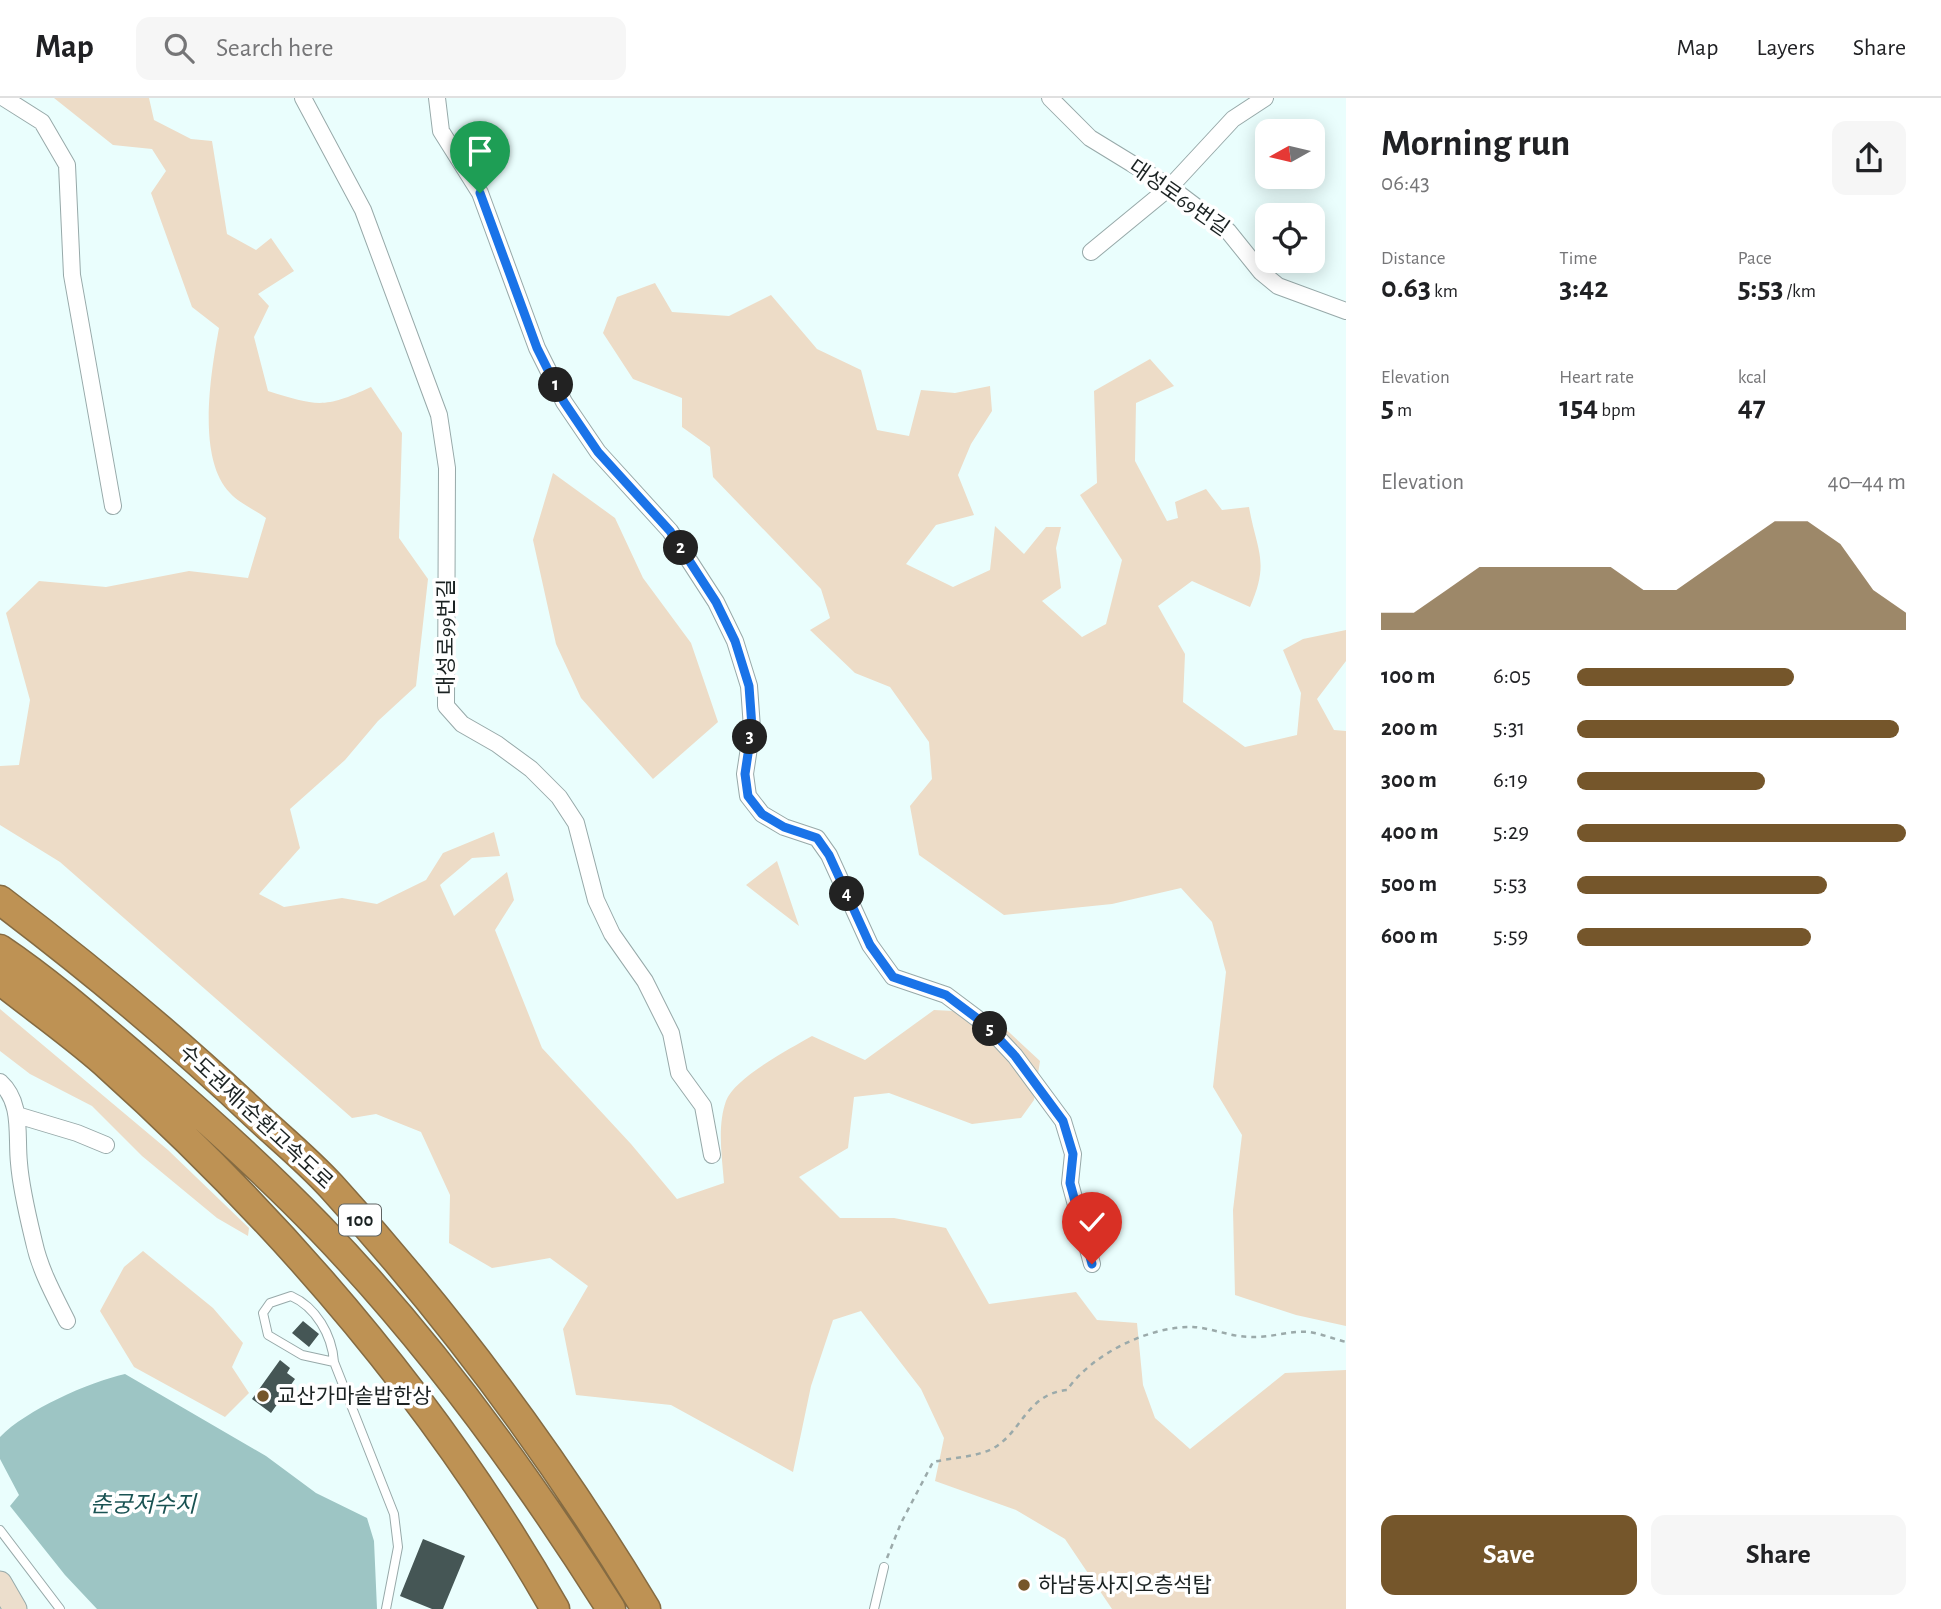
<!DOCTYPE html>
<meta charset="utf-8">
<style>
body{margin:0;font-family:"Alegreya Sans","Noto Sans KR",sans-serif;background:#f6f6f6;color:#202124;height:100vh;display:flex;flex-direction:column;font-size:26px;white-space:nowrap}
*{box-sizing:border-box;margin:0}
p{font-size:23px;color:#757577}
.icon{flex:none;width:38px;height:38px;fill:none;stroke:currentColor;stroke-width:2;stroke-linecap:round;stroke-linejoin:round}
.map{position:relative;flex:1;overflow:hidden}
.drawer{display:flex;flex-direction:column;background:#fff;width:595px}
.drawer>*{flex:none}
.needle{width:46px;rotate:262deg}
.fabs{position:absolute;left:1255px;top:21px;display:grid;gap:14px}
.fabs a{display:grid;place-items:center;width:70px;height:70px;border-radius:14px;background:#fff;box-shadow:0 4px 18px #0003;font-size:35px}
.pin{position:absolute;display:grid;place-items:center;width:60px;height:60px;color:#fff;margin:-72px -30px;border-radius:50% 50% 50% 0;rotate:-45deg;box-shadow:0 0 7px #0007}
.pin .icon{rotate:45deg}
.km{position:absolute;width:35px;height:35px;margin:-18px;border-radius:50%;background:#222;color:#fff;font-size:19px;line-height:35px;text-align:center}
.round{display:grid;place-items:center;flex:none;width:74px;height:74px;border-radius:14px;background:#f6f6f6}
.summary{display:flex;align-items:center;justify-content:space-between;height:119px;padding:0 35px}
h1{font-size:38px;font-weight:700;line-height:52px}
.metrics{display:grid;grid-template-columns:repeat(3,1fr);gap:10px;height:119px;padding:7px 35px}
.metrics div{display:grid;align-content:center}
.metrics b{font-size:30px;font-weight:700}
.metrics small{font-size:19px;font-weight:400}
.metrics p{font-size:19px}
.chart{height:196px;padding:14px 35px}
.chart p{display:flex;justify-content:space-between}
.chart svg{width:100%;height:126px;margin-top:7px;fill:#75562b;opacity:.7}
.cta{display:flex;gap:14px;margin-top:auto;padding:14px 35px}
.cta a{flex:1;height:80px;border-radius:14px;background:#75562b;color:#fff;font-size:28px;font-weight:700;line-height:80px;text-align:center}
.cta a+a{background:#f6f6f6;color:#202124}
ul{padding:0 35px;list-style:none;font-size:23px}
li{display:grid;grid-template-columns:112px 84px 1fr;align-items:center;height:52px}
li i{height:18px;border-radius:9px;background:#75562b}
header{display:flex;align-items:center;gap:42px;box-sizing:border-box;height:98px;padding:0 35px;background:#fff;border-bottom:2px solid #e0e0e0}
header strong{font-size:33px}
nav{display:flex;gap:38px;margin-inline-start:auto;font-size:24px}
.search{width:490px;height:63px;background:#f6f6f6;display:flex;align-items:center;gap:18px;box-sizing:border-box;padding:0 24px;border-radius:14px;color:#757577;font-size:26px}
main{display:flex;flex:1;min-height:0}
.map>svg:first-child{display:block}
.green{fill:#eddcc7}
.water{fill:#9dc5c4}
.building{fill:#455655}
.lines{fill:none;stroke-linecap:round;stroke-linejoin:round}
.lane-casing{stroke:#97a9a9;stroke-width:10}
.street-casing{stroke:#97a9a9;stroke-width:18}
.secondary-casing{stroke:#97a9a9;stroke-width:25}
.highway-casing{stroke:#856b42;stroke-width:31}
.path{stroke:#9baaaa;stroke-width:2.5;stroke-dasharray:5 5;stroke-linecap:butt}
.lane{stroke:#fff;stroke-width:8}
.street{stroke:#fff;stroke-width:16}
.secondary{stroke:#ecdecc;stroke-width:23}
.highway{stroke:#be9254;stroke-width:28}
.route-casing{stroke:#fff;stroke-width:14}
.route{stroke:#1a73e8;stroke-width:9}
.poi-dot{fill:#75562b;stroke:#fff;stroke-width:2.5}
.labels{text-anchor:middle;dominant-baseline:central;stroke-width:7;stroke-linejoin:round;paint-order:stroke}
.shield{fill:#fff;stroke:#5f6464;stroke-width:2}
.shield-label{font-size:19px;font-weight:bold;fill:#1b2222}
.street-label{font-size:21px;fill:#1b2222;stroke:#fff}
.poi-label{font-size:21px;fill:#1b2222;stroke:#fff;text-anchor:start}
.water-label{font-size:23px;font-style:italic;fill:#1a5353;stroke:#fff}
</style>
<header>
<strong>Map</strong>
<div class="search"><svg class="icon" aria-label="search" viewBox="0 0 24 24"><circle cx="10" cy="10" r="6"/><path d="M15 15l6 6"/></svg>Search here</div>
<nav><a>Map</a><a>Layers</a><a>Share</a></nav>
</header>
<main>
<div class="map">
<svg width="1346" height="1511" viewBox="0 0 1346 1511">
<rect width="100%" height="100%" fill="#eafefd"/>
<!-- green -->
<path class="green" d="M 54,0 L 149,0 L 154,22 L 191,41 L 212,43 L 227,136 L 256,152 L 271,140 L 294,173 L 258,196 L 269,208 L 254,239 L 268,293 C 317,308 324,311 371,289 L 402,335 L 399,440 L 428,481 L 416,588 L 378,623 L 345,662 L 290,711 L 300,750 L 259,796 L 284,809 L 342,800 L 377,806 L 426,782 L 443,755 L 494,734 L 500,758 L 472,760 L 440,787 L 454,818 L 507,774 L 514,802 L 495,832 L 542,950 L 631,1046 L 677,1101 L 724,1085 C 722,1059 717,1028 726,1003 C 734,980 791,950 812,938 L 865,962 L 934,912 L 974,914 L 997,923 L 1040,963 L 1034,1002 L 1021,1020 L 972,1026 L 889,995 L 854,999 L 848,1050 L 799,1079 L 840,1120 L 894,1120 L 946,1130 L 989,1206 L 1076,1194 L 1097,1222 L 1137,1225 L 1143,1287 L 1155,1320 L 1190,1351 L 1285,1275 L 1346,1272 L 1346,1511 L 1112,1511 L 1065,1441 L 1016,1412 L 935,1383 L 944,1340 L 921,1291 L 861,1213 L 833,1222 L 811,1288 L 793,1374 L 671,1307 L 576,1297 L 563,1231 L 588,1188 L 550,1160 L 492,1170 L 449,1145 L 450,1097 L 421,1034 L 376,1016 L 352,1020 L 60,764 L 0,727 L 0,668 L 19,667 L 30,602 L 6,515 L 39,483 L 106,489 L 189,473 L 248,480 L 266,420 C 255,412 239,405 230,395 C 196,360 211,274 219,230 L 192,209 L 151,95 L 166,73 L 152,51 L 113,47 Z
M 655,185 L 672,214 L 729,218 L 771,197 L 817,251 L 861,272 L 877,332 L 909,338 L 921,292 L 955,295 L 990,288 L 992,313 L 971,346 L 958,377 L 974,417 L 936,427 L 906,466 L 953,489 L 990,472 L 995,428 L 1024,456 L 1046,429 L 1061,429 L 1056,450 L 1061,490 L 1042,503 L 1082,539 L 1106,526 L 1122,462 L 1080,397 L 1097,385 L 1094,293 L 1150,261 L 1174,288 L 1136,305 L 1135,363 L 1167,423 L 1178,420 L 1175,404 L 1206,391 L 1222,412 L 1249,409 C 1257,454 1270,463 1250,509 L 1192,483 L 1158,508 L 1185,556 L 1183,604 L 1245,649 L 1297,637 L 1301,595 L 1283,552 L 1303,541 L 1346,532 L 1346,563 L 1317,601 L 1334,632 L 1346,633 L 1346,1228 L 1296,1217 L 1235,1197 L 1233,1112 L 1242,1037 L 1213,989 L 1226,874 L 1212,824 L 1181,790 L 1112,806 L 1004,817 L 919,757 L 910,708 L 932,681 L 929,644 L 890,589 L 855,575 L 810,532 L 830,520 L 821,491 L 713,379 L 710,349 L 682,329 L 682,300 L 633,281 L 603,235 L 617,199 Z
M 553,375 L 615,420 L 643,480 L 691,545 L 718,624 L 653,681 L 581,600 L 556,546 L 533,442 Z
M 777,763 L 799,828 L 746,787 Z
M 0,911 L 168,1052 L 249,1130 L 248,1138 L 217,1120 L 142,1058 L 92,1008 L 30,976 L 0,953 Z
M 143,1153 L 213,1210 L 243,1245 L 232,1269 L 249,1295 L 225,1319 L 134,1269 L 100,1213 L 124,1169 Z"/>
<!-- water -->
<path class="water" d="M 125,1276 L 266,1358 L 316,1395 L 367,1420 L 374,1443 L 377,1511 L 97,1511 L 65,1477 L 10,1408 L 19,1397 L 0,1361 L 0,1339 C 26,1312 89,1284 125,1276 Z"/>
<!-- building -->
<path class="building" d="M 303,1223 L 319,1236 L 309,1249 L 292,1235 Z
M 280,1262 L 290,1270 L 287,1275 L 295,1281 L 271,1315 L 252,1301 Z
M 423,1441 L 465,1458 L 443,1511 L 432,1511 L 400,1498 Z"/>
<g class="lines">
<defs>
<path id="lane" d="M 334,1264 L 302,1257 L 268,1237 L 263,1215 L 270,1205 L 291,1198 C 316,1209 332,1237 334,1264 L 394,1416 L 398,1449 L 386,1511
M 0,1432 L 60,1511
M 874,1511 L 884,1469"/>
<path id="street" d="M 4,0 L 42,24 L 67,67 L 72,177 L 113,408
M 303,0 L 363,112 L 439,317 L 447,370 L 446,608 L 462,626 L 497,646 L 531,671 L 559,699 L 576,725 L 596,802 L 612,836 L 645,883 L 671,935 L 679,975 L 703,1008 L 712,1057
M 437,0 L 441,33 L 480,95 L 537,250 L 564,304 L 598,354 L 670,433 L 716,504 L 735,543 L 749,588 L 752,630 L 745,676 L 748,698 L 762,716 L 784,729 L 817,740 L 829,757 L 870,847 L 893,879 L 946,897 L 986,927 L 1015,958 L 1063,1023 L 1073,1056 L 1070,1085 L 1092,1166
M 1050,0 L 1090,40 L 1170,89 L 1228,133 L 1261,174 L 1278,188 L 1346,213
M 1091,154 L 1170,89 L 1233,21 L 1265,0
M 0,984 C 23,1005 16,1037 19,1065 C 21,1091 28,1119 34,1144 C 40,1172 54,1197 67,1223
M 17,1017 L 77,1035 L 106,1047"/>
<path id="secondary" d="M 0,1485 L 15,1511"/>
<path id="highway" d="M 0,802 C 91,871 179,944 262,1023 C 285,1044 310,1065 331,1088 C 450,1218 555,1360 646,1511
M 0,851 C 52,886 100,929 148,970 C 207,1021 265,1073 319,1129 C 430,1244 526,1376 611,1511
M 0,882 C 34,909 71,935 104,964 C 280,1122 438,1305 555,1511"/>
</defs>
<!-- lane casing -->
<use href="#lane" class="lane-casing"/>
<!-- street casing -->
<use href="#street" class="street-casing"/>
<!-- secondary casing -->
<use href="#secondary" class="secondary-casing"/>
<!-- highway casing -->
<use href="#highway" class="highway-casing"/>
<!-- path -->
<path class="path" d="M 887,1460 L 901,1425 L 933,1364 C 951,1360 975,1359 992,1351 C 1022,1335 1026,1296 1067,1292 C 1092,1256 1149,1228 1193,1229 C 1212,1230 1231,1239 1251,1239 C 1270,1240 1292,1232 1310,1234 C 1322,1236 1334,1241 1346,1244"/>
<!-- lane -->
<use href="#lane" class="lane"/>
<!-- street -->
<use href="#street" class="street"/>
<!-- secondary -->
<use href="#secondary" class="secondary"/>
<!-- highway -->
<use href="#highway" class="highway"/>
</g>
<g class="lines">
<defs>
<path id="route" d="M 480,95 L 537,250 L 564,304 L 598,354 L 670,433 L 716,504 L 735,543 L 749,588 L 752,629 L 745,676 L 748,698 L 762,716 L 784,729 L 817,740 L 829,757 L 870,847 L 893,879 L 946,897 L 986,927 L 1015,958 L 1063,1023 L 1073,1056 L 1070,1085 L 1092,1166"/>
</defs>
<!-- route casing -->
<use href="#route" class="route-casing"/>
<!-- route -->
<use href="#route" class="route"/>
</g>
<!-- markers -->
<g class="poi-dot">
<circle cx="263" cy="1298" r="7"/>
<circle cx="1024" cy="1487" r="7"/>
</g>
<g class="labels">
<!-- shield labels -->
<rect class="shield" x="339" y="1106.5" width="42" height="31" rx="5"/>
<g class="shield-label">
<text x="360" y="1122">100</text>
</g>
<!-- street labels -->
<g class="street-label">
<text transform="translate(1179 100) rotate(35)">대성로69번길</text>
<text transform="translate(446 539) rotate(-90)">대성로99번길</text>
<text transform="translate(256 1019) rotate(43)">수도권제1순환고속도로</text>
</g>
<!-- poi labels -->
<g class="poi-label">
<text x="277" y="1298">교산가마솥밥한상</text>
<text x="1038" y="1487">하남동사지오층석탑</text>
</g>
<!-- water labels -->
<g class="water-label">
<text x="143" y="1407">춘궁저수지</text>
</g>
</g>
</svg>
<div class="fabs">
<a><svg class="needle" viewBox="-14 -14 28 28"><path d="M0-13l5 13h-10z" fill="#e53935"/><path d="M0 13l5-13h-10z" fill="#757577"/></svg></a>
<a><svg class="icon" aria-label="locate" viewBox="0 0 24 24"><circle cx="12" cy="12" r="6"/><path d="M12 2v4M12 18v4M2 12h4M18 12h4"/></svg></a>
</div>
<div class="pin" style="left:480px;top:95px;background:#1e9e55"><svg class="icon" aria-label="arrive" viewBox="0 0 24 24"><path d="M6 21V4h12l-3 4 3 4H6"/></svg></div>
<div class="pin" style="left:1092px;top:1166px;background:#d93025"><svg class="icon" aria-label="check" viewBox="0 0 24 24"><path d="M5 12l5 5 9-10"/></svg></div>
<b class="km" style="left:556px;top:287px">1</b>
<b class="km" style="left:681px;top:450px">2</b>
<b class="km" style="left:750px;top:639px">3</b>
<b class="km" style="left:847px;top:796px">4</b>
<b class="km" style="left:990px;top:931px">5</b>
</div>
<section class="drawer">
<div class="summary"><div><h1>Morning run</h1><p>06:43</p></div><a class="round"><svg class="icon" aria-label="share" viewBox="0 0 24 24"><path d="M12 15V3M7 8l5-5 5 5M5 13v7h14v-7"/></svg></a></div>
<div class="metrics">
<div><p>Distance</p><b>0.63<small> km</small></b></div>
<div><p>Time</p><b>3:42</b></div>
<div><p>Pace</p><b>5:53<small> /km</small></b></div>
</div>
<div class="metrics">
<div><p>Elevation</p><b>5<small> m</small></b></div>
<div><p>Heart rate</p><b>154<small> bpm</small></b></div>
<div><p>kcal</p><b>47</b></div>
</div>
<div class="chart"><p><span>Elevation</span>40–44 m</p>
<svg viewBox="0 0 160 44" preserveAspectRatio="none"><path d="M0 44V38L10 38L20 30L30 22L40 22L50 22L60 22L70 22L80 30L90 30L100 22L110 14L120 6L130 6L140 14L150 30L160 38V44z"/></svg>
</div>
<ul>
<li><b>100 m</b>6:05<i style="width:66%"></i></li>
<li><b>200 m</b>5:31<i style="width:98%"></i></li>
<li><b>300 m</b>6:19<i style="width:57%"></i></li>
<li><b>400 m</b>5:29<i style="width:100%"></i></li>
<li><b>500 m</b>5:53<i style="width:76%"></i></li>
<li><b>600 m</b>5:59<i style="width:71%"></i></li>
</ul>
<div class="cta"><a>Save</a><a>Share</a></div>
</section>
</main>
